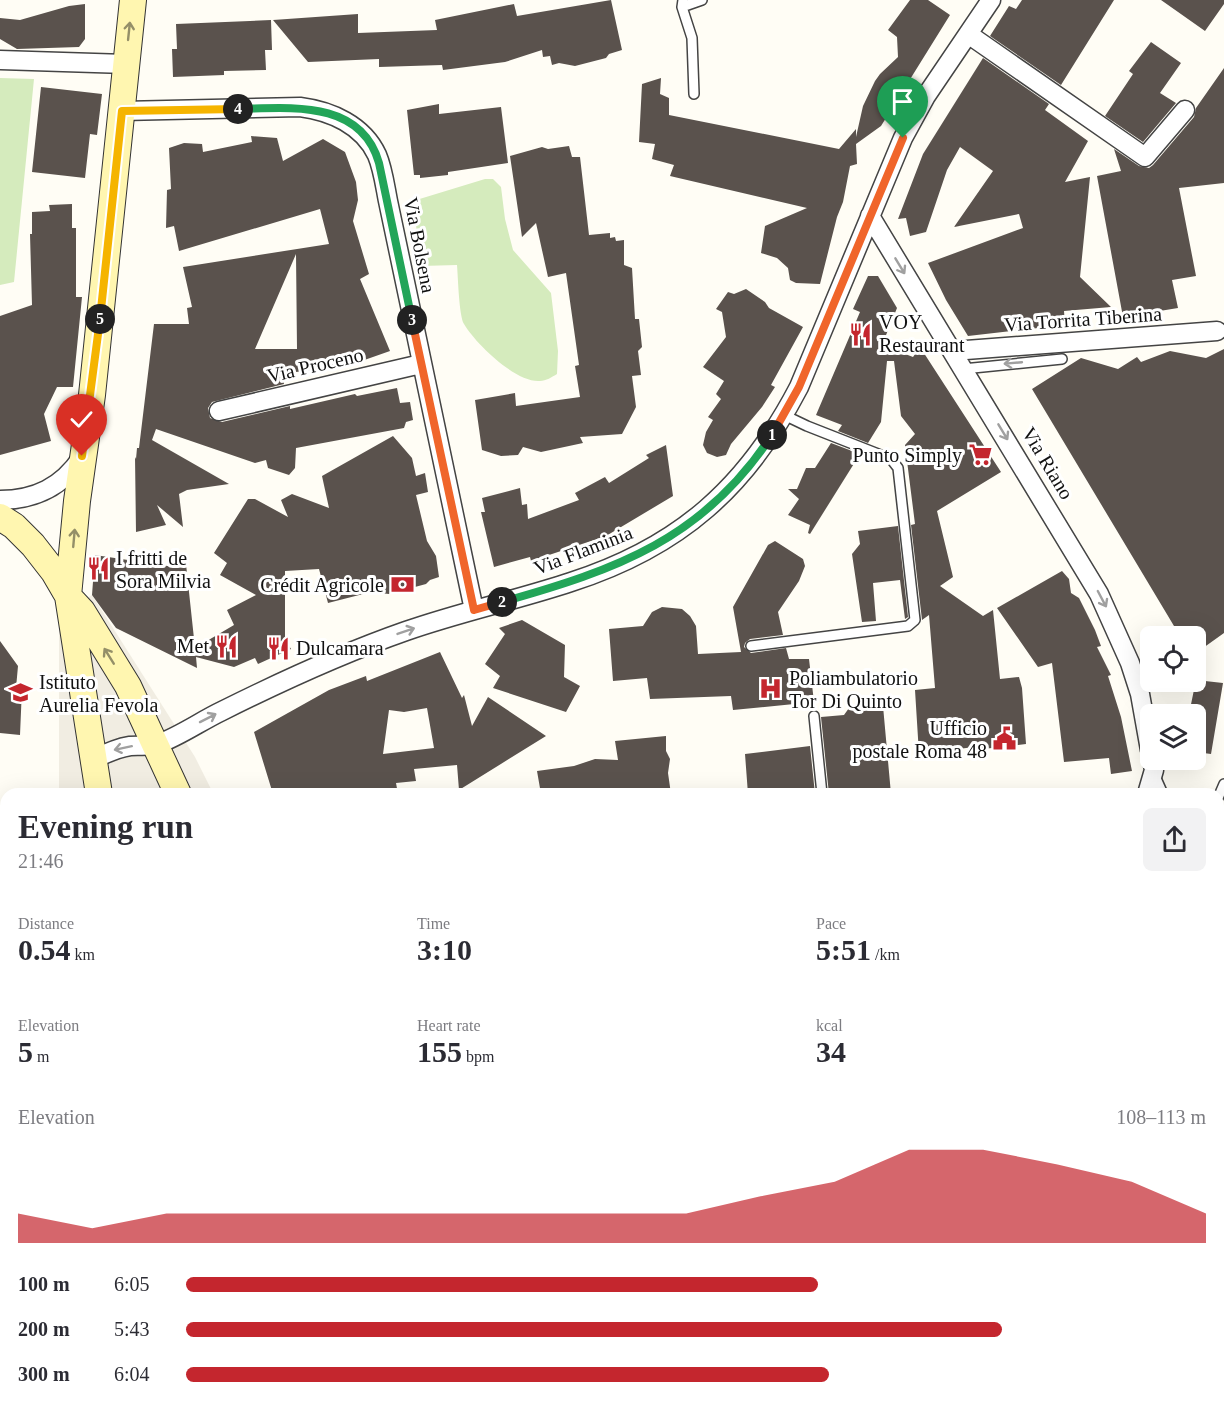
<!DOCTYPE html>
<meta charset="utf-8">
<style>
body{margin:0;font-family:Georgia,serif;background:#f2f2f3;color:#2b2b33;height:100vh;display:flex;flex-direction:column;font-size:22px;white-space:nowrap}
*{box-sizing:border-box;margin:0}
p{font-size:20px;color:#7c7c81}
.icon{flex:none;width:33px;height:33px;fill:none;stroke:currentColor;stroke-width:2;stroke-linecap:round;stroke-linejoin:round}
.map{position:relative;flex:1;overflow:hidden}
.drawer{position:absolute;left:0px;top:788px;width:1224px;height:622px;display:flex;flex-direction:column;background:#fff;border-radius:18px 18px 0 0;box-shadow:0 6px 24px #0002}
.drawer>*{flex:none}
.controls{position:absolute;left:1140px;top:626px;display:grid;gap:12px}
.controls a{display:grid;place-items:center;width:66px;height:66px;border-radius:9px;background:#fff;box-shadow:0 6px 24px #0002;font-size:30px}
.pin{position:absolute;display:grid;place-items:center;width:51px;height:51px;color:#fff;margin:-62px -26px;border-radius:50% 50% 50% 0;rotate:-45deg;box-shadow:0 0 6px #0007}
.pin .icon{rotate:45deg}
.km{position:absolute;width:30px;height:30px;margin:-15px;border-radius:50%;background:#222;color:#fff;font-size:16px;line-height:30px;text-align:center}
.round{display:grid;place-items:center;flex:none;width:63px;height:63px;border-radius:9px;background:#f2f2f3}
.summary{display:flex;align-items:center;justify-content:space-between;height:102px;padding:0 18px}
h1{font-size:33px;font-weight:800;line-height:45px}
.metrics{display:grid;grid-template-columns:repeat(3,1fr);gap:9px;height:102px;padding:6px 18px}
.metrics div{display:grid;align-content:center}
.metrics b{font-size:30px;font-weight:800}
.metrics small{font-size:16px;font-weight:400}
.metrics p{font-size:16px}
.chart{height:168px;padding:12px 18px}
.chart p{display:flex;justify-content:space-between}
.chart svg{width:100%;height:108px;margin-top:6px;fill:#c4262e;opacity:.7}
ul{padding:0 18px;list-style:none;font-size:20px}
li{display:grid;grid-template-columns:96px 72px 1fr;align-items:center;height:45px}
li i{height:15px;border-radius:8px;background:#c4262e}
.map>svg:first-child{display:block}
.green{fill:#d5ebbd}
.pitch{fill:#e6f2cf}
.plaza{fill:#f1ede2}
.water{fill:#b9e0f7;stroke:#3f96cf;stroke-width:1.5}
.building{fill:#5a524d;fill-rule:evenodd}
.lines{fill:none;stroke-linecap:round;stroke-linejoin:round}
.lane-casing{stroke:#444;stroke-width:12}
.street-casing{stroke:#444;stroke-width:21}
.secondary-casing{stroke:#333;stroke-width:28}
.primary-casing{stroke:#222;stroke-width:32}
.lane{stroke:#fff;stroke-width:9}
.street{stroke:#fff;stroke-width:18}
.secondary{stroke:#fff6b0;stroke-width:26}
.primary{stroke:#f9d66b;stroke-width:28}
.oneway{stroke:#948f68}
.oneway2{stroke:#a0a0a0}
.split-1-casing{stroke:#fff;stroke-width:12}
.split-2-casing{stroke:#fff;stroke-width:12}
.split-3-casing{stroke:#fff;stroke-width:12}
.split-4-casing{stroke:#fff;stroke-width:12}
.split-5-casing{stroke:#fff;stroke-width:12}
.split-6-casing{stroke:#fff;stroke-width:12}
.split-1{stroke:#f0652b;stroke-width:8}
.split-2{stroke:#22a559;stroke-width:8}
.split-3{stroke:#f0652b;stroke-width:8}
.split-4{stroke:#22a559;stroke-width:8}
.split-5{stroke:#f5b400;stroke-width:8}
.split-6{stroke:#f5b400;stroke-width:8}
.labels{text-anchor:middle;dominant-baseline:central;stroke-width:6;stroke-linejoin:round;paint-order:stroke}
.street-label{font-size:20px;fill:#111;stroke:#fff}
.poi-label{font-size:20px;fill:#111;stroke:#fff;text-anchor:start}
</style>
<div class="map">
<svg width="1224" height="1409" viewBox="0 0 1224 1409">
<rect width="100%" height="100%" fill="#fffdf5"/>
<!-- green -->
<path class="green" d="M 0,78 L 34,79 L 14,282 L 0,285 Z
M 485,179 L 493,179 L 501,187 L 505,219 L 513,250 L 551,293 L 558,351 L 557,374 C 552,377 546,381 540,381 C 516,383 476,344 464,324 C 459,316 458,277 457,265 L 421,266 L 413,201 Z
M 1224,938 L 1224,1098 L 1218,1099 L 1218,939 Z"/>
<!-- pitch -->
<path class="pitch" d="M 1224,1396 L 1224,1409 L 1068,1409 L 1076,1404 L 1218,1404 L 1218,1397 Z"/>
<!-- plaza -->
<path class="plaza" d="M 92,595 L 195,757 L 213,793 L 59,794 L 59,617 Z"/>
<!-- water -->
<path class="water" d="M 1224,1116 L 1224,1396 L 1218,1397 L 1218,1117 Z
M 6,1393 L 6,1404 L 1076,1404 L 1068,1409 L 0,1409 L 0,1397 Z"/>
<!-- building -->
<path class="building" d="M 611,0 L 622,50 L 609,54 L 606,58 L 575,66 L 559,63 L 552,65 L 550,56 L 543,57 L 542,50 L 505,62 L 443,70 L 442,65 L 379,67 L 379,59 L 308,62 L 273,20 L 358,14 L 358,33 L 437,30 L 435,20 L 514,4 L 517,16 Z
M 910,0 L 928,0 L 950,15 L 881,126 L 856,144 L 857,164 L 850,166 L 843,202 L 837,217 L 820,284 L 796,283 L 790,280 L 788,268 L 777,258 L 761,253 L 765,226 L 807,208 L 670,176 L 674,165 L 652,159 L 655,144 L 639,142 L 642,84 L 661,78 L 660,94 L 669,98 L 669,115 L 839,149 L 856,129 L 856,137 L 863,106 L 875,81 L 880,74 L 898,57 L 897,37 L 888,30 Z
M 1022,0 L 1114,0 L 1061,85 L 990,36 L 1009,6 L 1016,9 Z
M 1161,0 L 1224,0 L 1224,4 L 1205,31 Z
M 85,4 L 85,39 L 79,47 L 17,49 L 0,39 L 0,18 L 20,20 L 69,6 Z
M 271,20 L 272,50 L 265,50 L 266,70 L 224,71 L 224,75 L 173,77 L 172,49 L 177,49 L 176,24 Z
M 1151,42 L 1181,63 L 1160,93 L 1176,103 L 1143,142 L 1105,116 L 1133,74 L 1129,71 Z
M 983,58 L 1049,104 L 1045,110 L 1088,141 L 1065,182 L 1090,177 L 1080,277 L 1111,307 L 1064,311 L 1065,325 L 968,336 L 946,300 L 928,263 L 1023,228 L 1019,214 L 954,227 L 993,171 L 960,147 L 947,170 L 926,232 L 910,236 L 906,218 L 898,219 L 923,154 Z
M 1224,68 L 1224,183 L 1179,188 L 1196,276 L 1172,280 L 1178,308 L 1123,317 L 1097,176 L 1121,171 L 1114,149 L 1139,166 L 1149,168 L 1153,165 L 1194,117 L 1196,108 Z
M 41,87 L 102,94 L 97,135 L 90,134 L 85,178 L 32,172 Z
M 439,104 L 439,114 L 501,107 L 508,163 L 448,172 L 448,175 L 420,178 L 420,175 L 414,175 L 407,110 Z
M 251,136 L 277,138 L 283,161 L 323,139 L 345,152 L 356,182 L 358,200 L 353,221 L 369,274 L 360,279 L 390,351 L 353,364 L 282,374 L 284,384 L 212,402 L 208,408 L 210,418 L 222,422 L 290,406 L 290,409 L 355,394 L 357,396 L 397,388 L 400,403 L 410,402 L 413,420 L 406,422 L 404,428 L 296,448 L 295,468 L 289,475 L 268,468 L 266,460 L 255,463 L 156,429 L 152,440 L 229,484 L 187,490 L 179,494 L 183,527 L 157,505 L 166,525 L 136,532 L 135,457 L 136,459 L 137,448 L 139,448 L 154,324 L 189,324 L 187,308 L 192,307 L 183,267 L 329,244 L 320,209 L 179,251 L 174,226 L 166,228 L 167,190 L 171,189 L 169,148 L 184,143 L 202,144 L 203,152 L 252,142 ZM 296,254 L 297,349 L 255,349 Z
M 569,146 L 572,157 L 580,157 L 589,235 L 610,233 L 610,238 L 615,237 L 616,241 L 624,240 L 624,265 L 632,268 L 635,319 L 639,319 L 642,347 L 638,351 L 641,375 L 632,376 L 636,407 L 622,434 L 580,437 L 583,443 L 541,452 L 523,447 L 518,455 L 501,456 L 482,450 L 475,400 L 515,393 L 516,406 L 580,397 L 575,366 L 579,365 L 566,273 L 548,277 L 536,223 L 522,237 L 510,156 L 542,147 L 548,149 Z
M 72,204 L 72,228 L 76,228 L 76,297 L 82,297 L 73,387 L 57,387 L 44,414 L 51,441 L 0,455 L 0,316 L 32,305 L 30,234 L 32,234 L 32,212 L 50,211 L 49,205 Z
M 868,276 L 878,276 L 897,308 L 882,345 L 913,357 L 920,347 L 1001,472 L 937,511 L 953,577 L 940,586 L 983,616 L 993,610 L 1000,679 L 1019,677 L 1022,688 L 1026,744 L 983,749 L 982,746 L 919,754 L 915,690 L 935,688 L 929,615 L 922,620 L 911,525 L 915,524 L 905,445 L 915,434 L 901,416 L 894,361 L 887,361 L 881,422 L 868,443 L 838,431 L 842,425 L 816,415 L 860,312 L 853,309 Z
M 746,289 L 765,302 L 769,308 L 803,327 L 771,385 L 775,387 L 762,407 L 731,444 L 726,455 L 717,457 L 707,453 L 703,445 L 706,432 L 713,420 L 708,417 L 721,399 L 716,394 L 724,381 L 703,367 L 726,337 L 722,312 L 716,309 L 728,292 L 734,294 Z
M 1224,349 L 1224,633 L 1196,653 L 1196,636 L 1180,636 L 1032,389 L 1081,358 L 1118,369 L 1137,357 L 1141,362 L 1170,351 L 1206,358 Z
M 393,436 L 412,458 L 416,476 L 425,473 L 428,492 L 416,495 L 427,541 L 436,556 L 439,577 L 430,580 L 426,584 L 389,594 L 371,592 L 328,603 L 319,569 L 285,571 L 285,639 L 291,649 L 258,664 L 255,658 L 234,667 L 196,657 L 197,668 L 116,628 L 92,595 L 95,555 L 174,567 L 186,564 L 195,648 L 234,625 L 227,610 L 256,595 L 220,575 L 227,563 L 214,553 L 248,499 L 255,499 L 288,517 L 281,500 L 292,494 L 329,508 L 322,476 Z
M 831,443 L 860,454 L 810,534 L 808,533 L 810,525 L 788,515 L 799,499 L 788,489 L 797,489 L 806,468 L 815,468 Z
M 666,445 L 673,496 L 606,536 L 531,561 L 530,557 L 494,567 L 481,512 L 485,512 L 482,498 L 520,488 L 522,505 L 527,504 L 528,519 L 579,500 L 575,493 L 605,477 L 609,483 L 649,458 L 646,455 Z
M 898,526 L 908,617 L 905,619 L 900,580 L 873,583 L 876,621 L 862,622 L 852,554 L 860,544 L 858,531 Z
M 775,541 L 803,559 L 805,566 L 799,581 L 778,612 L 783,635 L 750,639 L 745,643 L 744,647 L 751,653 L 786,648 L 789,659 L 809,659 L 814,702 L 733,710 L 731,696 L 650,699 L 647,678 L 613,681 L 609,629 L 643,626 L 652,612 L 662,607 L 682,609 L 690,616 L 696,626 L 698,654 L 741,652 L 733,607 L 768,545 Z
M 1062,571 L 1069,579 L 1071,593 L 1079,598 L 1095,630 L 1101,646 L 1097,647 L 1111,675 L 1108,676 L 1121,717 L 1132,771 L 1111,774 L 1109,758 L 1064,762 L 1052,663 L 1038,667 L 997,608 Z
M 522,620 L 565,645 L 564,677 L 580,686 L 566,712 L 493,688 L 500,676 L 485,664 L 505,634 L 499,628 Z
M 0,641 L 18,666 L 16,688 L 22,688 L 20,735 L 0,733 Z
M 440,652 L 462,698 L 464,695 L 472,726 L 488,697 L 546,736 L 459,790 L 457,765 L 414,769 L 416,781 L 396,783 L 398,794 L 273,794 L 254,732 L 329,690 L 366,676 L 367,681 ZM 427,708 L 434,748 L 383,754 L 389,710 L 404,712 Z
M 1196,680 L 1223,683 L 1211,754 L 1196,752 L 1196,714 L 1189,714 Z
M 883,706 L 891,794 L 829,794 L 821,717 L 844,715 L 849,708 Z
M 666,736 L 666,751 L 670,759 L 668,773 L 671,794 L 541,794 L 537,771 L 574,766 L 595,759 L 618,760 L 615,741 Z
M 810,746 L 815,794 L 748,794 L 745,754 Z"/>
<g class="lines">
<defs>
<path id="lane" d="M 683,0 L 682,7 L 702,0
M 682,7 L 692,38 L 694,94
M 963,369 L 1062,359
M 751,646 L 908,626 L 915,620 L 898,468 L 891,459 L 807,426 L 784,415
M 814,716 L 822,794
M 1155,776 L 1163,794
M 1218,798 L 1224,784
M 0,1242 L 6,1236"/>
<path id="street" d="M 968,34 L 1145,157 L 1185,110
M 0,60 L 126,64
M 122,111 L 300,107 C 331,111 363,125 377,155 C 383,169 385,186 388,201 L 474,610
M 870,216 L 1099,594 L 1130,663 L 1140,694 L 1150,750
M 953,351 L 1217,331
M 219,411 L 421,364
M 0,500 C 35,500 62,487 82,457
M 92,760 C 104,754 117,748 130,746 C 139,745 149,747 158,744 C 180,736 201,721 222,711 C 282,681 343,653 406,631 C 460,612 517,600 571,582 C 680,547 747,487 799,387 L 903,138 L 926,96 L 991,0
M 1147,794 L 1154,770 L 1152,759
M 0,921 L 6,920
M 337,1404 L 338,1409"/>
<path id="secondary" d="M 0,517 L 14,526 L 33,545 L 54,572 L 68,596 L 82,611 L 128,686 L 178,794
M 99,794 L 68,596 L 77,501 L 92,395 L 133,0"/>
<path id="primary" d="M 1218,846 L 1224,845
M 1218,874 L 1224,873
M 0,1106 L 6,1100
M 0,1175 L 6,1169"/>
</defs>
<!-- lane casing -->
<use href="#lane" class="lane-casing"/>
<!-- street casing -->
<use href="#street" class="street-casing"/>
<!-- secondary casing -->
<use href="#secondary" class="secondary-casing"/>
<!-- primary casing -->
<use href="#primary" class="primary-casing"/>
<!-- lane -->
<use href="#lane" class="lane"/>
<!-- street -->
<use href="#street" class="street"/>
<!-- secondary -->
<use href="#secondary" class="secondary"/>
<!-- primary -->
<use href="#primary" class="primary"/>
</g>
<!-- one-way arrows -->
<defs><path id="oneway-shaft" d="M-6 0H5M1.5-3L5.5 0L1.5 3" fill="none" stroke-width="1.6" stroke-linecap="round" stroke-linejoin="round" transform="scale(1.5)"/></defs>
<g class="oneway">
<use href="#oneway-shaft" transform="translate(129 31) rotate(-84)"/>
<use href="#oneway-shaft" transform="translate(74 538) rotate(-85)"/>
<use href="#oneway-shaft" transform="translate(109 656) rotate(-122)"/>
</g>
<g class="oneway2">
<use href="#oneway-shaft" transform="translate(900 266) rotate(59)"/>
<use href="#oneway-shaft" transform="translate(1013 363) rotate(175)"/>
<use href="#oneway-shaft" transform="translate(1003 432) rotate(59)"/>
<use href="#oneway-shaft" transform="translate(1102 599) rotate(62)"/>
<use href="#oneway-shaft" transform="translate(406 631) rotate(-19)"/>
<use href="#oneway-shaft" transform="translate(208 718) rotate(-27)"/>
<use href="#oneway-shaft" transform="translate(123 748) rotate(168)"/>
</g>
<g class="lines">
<defs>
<path id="split-1" d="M 772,435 L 799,387 L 903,138"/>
<path id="split-2" d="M 502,602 C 616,570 704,539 772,435"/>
<path id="split-3" d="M 412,320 L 474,610 L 502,602"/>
<path id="split-4" d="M 238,109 C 289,108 361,99 379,163 L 412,320"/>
<path id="split-5" d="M 100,319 L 122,111 L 238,109"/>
<path id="split-6" d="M 82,456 L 100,319"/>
</defs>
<!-- split-1 casing -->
<use href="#split-1" class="split-1-casing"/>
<!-- split-2 casing -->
<use href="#split-2" class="split-2-casing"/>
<!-- split-3 casing -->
<use href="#split-3" class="split-3-casing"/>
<!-- split-4 casing -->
<use href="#split-4" class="split-4-casing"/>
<!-- split-5 casing -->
<use href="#split-5" class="split-5-casing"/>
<!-- split-6 casing -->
<use href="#split-6" class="split-6-casing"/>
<!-- split-1 -->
<use href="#split-1" class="split-1"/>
<!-- split-2 -->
<use href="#split-2" class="split-2"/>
<!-- split-3 -->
<use href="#split-3" class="split-3"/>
<!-- split-4 -->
<use href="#split-4" class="split-4"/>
<!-- split-5 -->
<use href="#split-5" class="split-5"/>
<!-- split-6 -->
<use href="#split-6" class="split-6"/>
</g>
<!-- icons -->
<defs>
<symbol id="restaurant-bare" viewBox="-9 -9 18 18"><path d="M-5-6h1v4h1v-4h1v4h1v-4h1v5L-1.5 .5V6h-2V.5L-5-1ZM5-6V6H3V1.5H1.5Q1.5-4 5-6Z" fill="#c4262e" stroke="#fff" stroke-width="2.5" paint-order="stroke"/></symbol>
<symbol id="supermarket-bare" viewBox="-9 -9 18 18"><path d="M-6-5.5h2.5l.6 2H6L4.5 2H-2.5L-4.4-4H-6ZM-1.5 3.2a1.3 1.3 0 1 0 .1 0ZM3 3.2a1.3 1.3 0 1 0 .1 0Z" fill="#c4262e" stroke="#fff" stroke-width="2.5" paint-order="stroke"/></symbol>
<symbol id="bank-bare" viewBox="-9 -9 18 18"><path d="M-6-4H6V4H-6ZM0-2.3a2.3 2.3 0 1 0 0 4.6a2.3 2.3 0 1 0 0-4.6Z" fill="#c4262e" stroke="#fff" stroke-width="2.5" paint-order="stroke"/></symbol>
<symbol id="hospital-bare" viewBox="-9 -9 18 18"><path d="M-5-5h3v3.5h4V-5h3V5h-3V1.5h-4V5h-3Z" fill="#c4262e" stroke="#fff" stroke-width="2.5" paint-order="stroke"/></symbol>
<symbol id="school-bare" viewBox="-9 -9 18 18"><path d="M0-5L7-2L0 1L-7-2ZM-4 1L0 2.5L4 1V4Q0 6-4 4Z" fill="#c4262e" stroke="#fff" stroke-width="2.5" paint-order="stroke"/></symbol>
<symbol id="civic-bare" viewBox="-9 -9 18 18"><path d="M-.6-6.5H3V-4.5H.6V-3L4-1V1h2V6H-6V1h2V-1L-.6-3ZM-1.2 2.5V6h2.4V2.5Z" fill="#c4262e" stroke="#fff" stroke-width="2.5" paint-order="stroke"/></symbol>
</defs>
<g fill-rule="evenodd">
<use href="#restaurant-bare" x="844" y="318" width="33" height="33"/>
<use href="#supermarket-bare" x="964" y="438" width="33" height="33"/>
<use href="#restaurant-bare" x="82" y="552" width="33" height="33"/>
<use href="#bank-bare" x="386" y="568" width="33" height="33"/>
<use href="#restaurant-bare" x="210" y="630" width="33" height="33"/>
<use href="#restaurant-bare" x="262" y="632" width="33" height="33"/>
<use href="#hospital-bare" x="754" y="672" width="33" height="33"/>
<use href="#school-bare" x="4" y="676" width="33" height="33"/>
<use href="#civic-bare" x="988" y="722" width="33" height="33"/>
</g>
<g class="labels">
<!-- street labels -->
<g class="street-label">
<text transform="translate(420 245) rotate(79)">Via Bolsena</text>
<text transform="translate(1083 319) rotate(-4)">Via Torrita Tiberina</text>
<text transform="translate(315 365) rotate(-13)">Via Proceno</text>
<text transform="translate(1048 463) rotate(59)">Via Riano</text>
<text transform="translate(583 550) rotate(-21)">Via Flaminia</text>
</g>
<!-- poi labels -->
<g class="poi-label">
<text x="879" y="322">VOY<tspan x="879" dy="23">Restaurant</tspan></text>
<text x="962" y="455" text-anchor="end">Punto Simply</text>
<text x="116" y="558">I fritti de<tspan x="116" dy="23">Sora Milvia</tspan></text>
<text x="384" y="585" text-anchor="end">Crédit Agricole</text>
<text x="209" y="646" text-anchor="end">Met</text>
<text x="296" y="648">Dulcamara</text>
<text x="789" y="678">Poliambulatorio<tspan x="789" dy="23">Tor Di Quinto</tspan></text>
<text x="39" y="682">Istituto<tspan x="39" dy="23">Aurelia Fevola</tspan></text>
<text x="987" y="728" text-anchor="end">Ufficio<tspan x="987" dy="23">postale Roma 48</tspan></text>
</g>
</g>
</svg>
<div class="controls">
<a><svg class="icon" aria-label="locate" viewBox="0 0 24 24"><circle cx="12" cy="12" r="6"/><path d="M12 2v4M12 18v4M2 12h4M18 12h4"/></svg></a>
<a><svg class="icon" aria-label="layers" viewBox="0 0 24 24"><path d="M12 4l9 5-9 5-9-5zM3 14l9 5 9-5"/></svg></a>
</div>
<div class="pin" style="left:903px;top:138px;background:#1e9e55"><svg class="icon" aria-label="arrive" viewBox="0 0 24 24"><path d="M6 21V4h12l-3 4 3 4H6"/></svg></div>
<div class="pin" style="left:82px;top:456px;background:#d93025"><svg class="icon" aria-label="check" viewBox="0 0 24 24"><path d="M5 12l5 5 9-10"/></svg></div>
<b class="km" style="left:772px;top:435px">1</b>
<b class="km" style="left:502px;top:602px">2</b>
<b class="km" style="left:412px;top:320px">3</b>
<b class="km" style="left:238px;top:109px">4</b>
<b class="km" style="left:100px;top:319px">5</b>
<section class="drawer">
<div class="summary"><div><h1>Evening run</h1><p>21:46</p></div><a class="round"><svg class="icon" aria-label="share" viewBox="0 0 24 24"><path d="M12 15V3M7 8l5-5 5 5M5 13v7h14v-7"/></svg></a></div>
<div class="metrics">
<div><p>Distance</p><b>0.54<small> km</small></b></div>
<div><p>Time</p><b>3:10</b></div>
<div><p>Pace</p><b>5:51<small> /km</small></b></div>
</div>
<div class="metrics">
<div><p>Elevation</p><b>5<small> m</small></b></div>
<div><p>Heart rate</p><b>155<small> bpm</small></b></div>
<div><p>kcal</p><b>34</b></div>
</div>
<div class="chart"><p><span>Elevation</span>108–113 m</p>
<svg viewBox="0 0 160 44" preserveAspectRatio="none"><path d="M0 44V32L10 38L20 32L30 32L40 32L50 32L60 32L70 32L80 32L90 32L100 25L110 19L120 6L130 6L140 12L150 19L160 32V44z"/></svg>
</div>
<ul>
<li><b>100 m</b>6:05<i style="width:62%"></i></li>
<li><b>200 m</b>5:43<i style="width:80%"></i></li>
<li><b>300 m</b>6:04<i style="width:63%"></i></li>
</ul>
</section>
</div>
